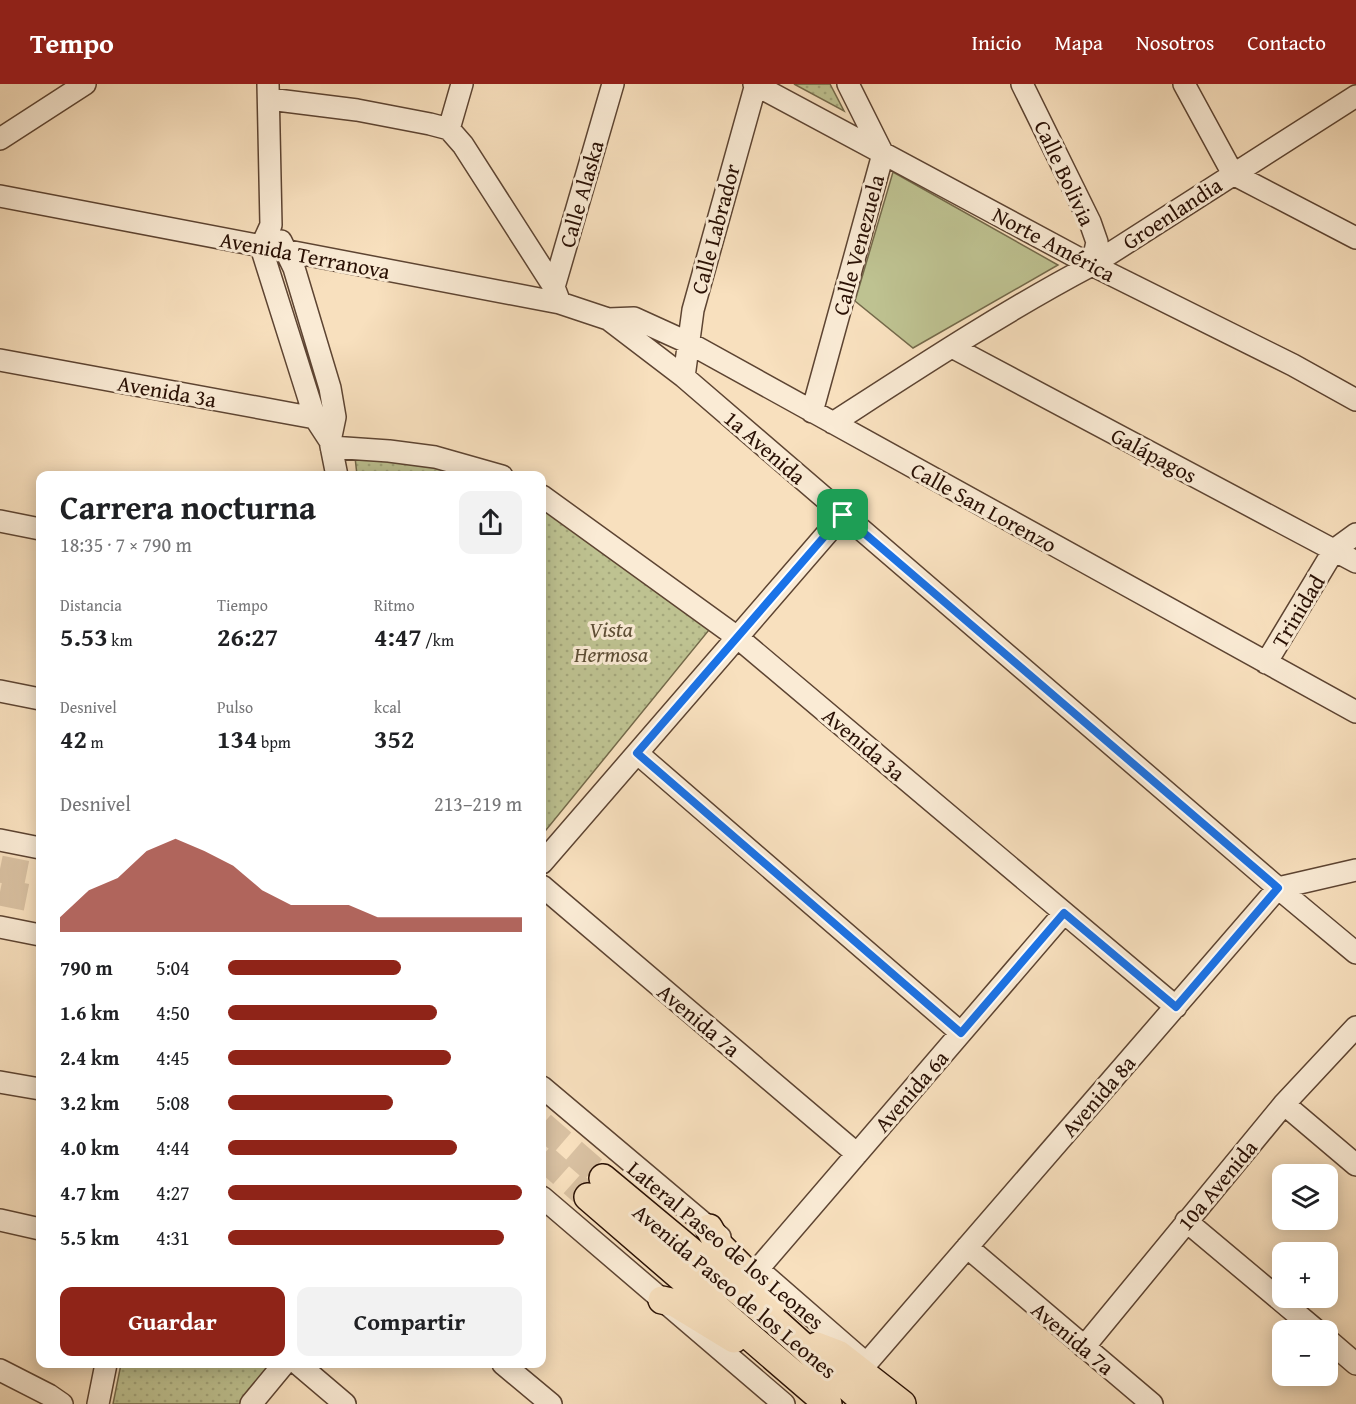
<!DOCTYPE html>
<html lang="es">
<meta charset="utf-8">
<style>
body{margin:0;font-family:"Gentium Book Plus",serif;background:#f2f2f2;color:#202124;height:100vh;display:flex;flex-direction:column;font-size:22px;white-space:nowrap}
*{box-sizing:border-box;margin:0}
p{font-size:20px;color:#757577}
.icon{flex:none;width:33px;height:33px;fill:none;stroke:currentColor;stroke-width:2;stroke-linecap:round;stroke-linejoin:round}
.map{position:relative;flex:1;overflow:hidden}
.drawer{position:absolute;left:36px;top:387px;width:510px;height:897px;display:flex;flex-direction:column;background:#fff;border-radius:12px;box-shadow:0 3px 15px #0003}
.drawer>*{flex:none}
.controls{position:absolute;left:1272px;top:1080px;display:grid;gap:12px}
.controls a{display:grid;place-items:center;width:66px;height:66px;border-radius:12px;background:#fff;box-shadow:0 3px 15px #0003;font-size:30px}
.pin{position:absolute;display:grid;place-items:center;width:51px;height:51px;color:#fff;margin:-26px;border-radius:12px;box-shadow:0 3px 9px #0006}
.round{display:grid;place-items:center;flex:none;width:63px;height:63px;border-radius:12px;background:#f2f2f2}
.overview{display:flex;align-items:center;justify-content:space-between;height:102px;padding:0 24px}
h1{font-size:33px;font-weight:700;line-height:45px}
.metrics{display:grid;grid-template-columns:repeat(3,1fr);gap:9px;height:102px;padding:6px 24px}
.metrics div{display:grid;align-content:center}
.metrics b{font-size:26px;font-weight:700}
.metrics small{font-size:16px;font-weight:400}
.metrics p{font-size:16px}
.chart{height:168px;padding:12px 24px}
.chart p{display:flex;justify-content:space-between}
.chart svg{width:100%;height:108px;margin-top:6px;fill:#8f2418;opacity:.7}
.action{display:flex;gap:12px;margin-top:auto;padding:12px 24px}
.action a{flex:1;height:69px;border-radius:12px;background:#8f2418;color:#fff;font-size:24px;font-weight:700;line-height:69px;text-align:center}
.action a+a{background:#f2f2f2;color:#202124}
ul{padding:0 24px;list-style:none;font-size:20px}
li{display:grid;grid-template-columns:96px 72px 1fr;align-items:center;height:45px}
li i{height:15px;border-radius:8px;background:#8f2418}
header{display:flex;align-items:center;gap:36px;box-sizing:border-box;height:84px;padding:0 30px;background:#8f2418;color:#fff}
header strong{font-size:28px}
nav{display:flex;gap:33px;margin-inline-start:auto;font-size:21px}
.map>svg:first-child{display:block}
.park{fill:url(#park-dots);stroke:#74694a;stroke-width:1.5}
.pitch{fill:#bec291;stroke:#74694a;stroke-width:1.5}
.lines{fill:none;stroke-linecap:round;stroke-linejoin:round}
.major-tunnel{stroke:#d9c1a2;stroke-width:27;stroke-dasharray:27 14;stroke-linecap:butt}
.minor-casing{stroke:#5d4432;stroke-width:24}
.major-casing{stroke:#291004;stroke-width:30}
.minor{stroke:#faebd5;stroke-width:21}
.major{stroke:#f8e0be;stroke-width:27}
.route-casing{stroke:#fff;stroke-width:12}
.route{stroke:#1a73e8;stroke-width:8}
.labels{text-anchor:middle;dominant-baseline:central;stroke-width:6;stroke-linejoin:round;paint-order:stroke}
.street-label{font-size:22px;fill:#291004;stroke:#faebd5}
.park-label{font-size:22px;font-style:italic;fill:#5d4e35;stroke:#faebd5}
</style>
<header>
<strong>Tempo</strong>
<nav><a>Inicio</a><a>Mapa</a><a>Nosotros</a><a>Contacto</a></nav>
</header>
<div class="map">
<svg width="1356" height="1320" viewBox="0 0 1356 1320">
<defs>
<pattern id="park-dots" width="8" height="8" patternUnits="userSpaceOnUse" patternTransform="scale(1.5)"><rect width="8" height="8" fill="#bec291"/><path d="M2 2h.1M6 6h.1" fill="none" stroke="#a3a67b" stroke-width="1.8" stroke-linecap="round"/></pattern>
</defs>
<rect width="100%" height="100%" fill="#f8e0be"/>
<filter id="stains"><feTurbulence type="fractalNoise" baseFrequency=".00333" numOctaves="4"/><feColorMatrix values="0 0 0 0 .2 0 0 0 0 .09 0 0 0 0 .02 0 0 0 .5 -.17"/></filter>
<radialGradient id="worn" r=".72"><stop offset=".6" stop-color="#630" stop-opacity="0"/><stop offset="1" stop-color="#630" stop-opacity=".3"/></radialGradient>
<!-- park -->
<path class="park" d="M 794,0 L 830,0 L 844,27 Z
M 355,373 L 480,390 L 482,391 L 357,391 Z
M 542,422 L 553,428 L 709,546 L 542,751 Z
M 121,1280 L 276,1280 L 243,1320 L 113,1320 Z"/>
<!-- pitch -->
<path class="pitch" d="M 893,88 L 1058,181 L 913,264 L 855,217 Z"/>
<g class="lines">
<!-- major-tunnel -->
<path class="major-tunnel" d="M 0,785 L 40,793
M 0,808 L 40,816
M 542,1041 L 603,1094
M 542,1072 L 588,1113"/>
<defs>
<path id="minor" d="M 268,0 L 271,141 L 261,163 L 315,334 L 330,357
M 754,0 L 1080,175 L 1293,281 L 1356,316
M 1022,0 L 1090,138 L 1097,158 L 1092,181
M 1184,0 L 1233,90 L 1356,154
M 269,15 L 357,26 L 430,40 L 449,45 L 463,61 L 554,203 L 560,219
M 449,45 L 462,0
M 0,55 L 85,0
M 0,112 L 560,219 L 608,235 L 634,234 L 689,259 L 1356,628
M 281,157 L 294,184 L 330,304 L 335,333 L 330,357 L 337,392
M 554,203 L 613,0
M 608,235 L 684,293 L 1278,804 L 1356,869
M 952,263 L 1356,478
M 0,276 L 315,334 L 335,333
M 684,293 L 693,226 L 756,0
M 812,328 L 883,70 L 848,0
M 833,339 C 918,284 1003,228 1092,181 L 1356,12
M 331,363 L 389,367 L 435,373 L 502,392
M 542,412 L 737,553 L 1176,923
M 0,437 L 40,445
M 1266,579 L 1334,466 L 1356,450
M 0,607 L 40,615
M 637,669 L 961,949
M 0,756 L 40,764
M 542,779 L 843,431
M 542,802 L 857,1070
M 0,843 L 40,851
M 0,998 L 40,1005
M 542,1003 L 720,1153
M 1284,1020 L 1356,1081
M 542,1113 L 784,1320
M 0,1136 L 40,1145
M 1186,1137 L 1316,1246
M 967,1163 L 1152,1320
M 758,1185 L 1064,829
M 760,1187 L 861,1275
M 1328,1256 L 1356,1280
M 1084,1263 L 1284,1020 L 1356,943
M 298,1280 L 345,1320
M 503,1280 L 551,1320
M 866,1280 L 1278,804 L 1356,786
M 0,1286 L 49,1311 L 62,1320
M 98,1320 L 106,1280
M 251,1320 L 284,1280"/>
<path id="major" d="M 603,1094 L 777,1239 L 867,1320
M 588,1113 L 828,1320
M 709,1144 L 718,1160 L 769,1211 L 773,1218
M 662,1216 L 675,1219 L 734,1255
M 817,1262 L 838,1270 L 902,1320"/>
</defs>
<!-- minor casing -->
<use href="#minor" class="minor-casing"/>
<!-- major casing -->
<use href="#major" class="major-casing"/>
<!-- minor -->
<use href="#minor" class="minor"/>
<!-- major -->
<use href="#major" class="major"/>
</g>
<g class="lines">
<defs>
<path id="route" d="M 843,431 L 1278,804 L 1176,923 L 1064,829 L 961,949 L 637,669 Z"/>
</defs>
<!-- route casing -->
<use href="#route" class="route-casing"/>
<!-- route -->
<use href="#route" class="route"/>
</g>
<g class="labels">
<!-- street labels -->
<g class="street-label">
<text transform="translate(1065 89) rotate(65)">Calle Bolivia</text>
<text transform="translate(581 110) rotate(-74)">Calle Alaska</text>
<text transform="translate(1172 129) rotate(-33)">Groenlandia</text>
<text transform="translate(715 145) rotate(-75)">Calle Labrador</text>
<text transform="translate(1054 160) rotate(28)">Norte América</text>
<text transform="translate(858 161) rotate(-75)">Calle Venezuela</text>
<text transform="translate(305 171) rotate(11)">Avenida Terranova</text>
<text transform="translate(167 307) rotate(10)">Avenida 3a</text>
<text transform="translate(765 363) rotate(41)">1a Avenida</text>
<text transform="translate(1154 371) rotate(28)">Galápagos</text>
<text transform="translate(984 423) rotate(29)">Calle San Lorenzo</text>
<text transform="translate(1298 527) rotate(-59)">Trinidad</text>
<text transform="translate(864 660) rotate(40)">Avenida 3a</text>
<text transform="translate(699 936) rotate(40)">Avenida 7a</text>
<text transform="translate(911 1007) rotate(-49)">Avenida 6a</text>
<text transform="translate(1098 1012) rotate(-49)">Avenida 8a</text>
<text transform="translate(1217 1101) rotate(-50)">10a Avenida</text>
<text transform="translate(726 1161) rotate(40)">Lateral Paseo de los Leones</text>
<text transform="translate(735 1207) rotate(40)">Avenida Paseo de los Leones</text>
<text transform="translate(1073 1254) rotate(40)">Avenida 7a</text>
</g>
<!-- park labels -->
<g class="park-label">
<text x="611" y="545">Vista<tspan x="611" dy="25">Hermosa</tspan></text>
</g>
</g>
<rect width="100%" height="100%" filter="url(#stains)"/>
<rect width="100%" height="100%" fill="url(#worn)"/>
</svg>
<div class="controls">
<a><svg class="icon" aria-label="layers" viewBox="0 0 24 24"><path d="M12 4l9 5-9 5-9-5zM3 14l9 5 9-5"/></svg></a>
<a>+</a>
<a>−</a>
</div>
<div class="pin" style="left:843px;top:431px;background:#1e9e55"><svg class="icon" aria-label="arrive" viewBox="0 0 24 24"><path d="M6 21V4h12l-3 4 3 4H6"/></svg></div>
<section class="drawer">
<div class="overview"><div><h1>Carrera nocturna</h1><p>18:35 · 7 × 790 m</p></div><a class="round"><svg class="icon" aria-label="share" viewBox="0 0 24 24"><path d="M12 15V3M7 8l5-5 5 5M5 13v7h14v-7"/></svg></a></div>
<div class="metrics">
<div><p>Distancia</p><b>5.53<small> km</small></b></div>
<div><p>Tiempo</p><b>26:27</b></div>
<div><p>Ritmo</p><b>4:47<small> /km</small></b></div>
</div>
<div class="metrics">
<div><p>Desnivel</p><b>42<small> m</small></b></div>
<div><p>Pulso</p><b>134<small> bpm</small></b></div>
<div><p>kcal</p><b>352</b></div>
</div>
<div class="chart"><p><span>Desnivel</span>213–219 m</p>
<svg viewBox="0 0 160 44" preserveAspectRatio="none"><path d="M0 44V38L10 27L20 22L30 11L40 6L50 11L60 17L70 27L80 33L90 33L100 33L110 38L120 38L130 38L140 38L150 38L160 38V44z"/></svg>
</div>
<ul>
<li><b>790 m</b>5:04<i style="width:59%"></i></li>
<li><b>1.6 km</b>4:50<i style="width:71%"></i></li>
<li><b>2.4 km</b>4:45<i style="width:76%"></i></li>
<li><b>3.2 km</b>5:08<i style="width:56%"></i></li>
<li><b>4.0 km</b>4:44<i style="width:78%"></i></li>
<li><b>4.7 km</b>4:27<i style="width:100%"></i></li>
<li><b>5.5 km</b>4:31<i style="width:94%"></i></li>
</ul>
<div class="action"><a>Guardar</a><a>Compartir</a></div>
</section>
</div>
